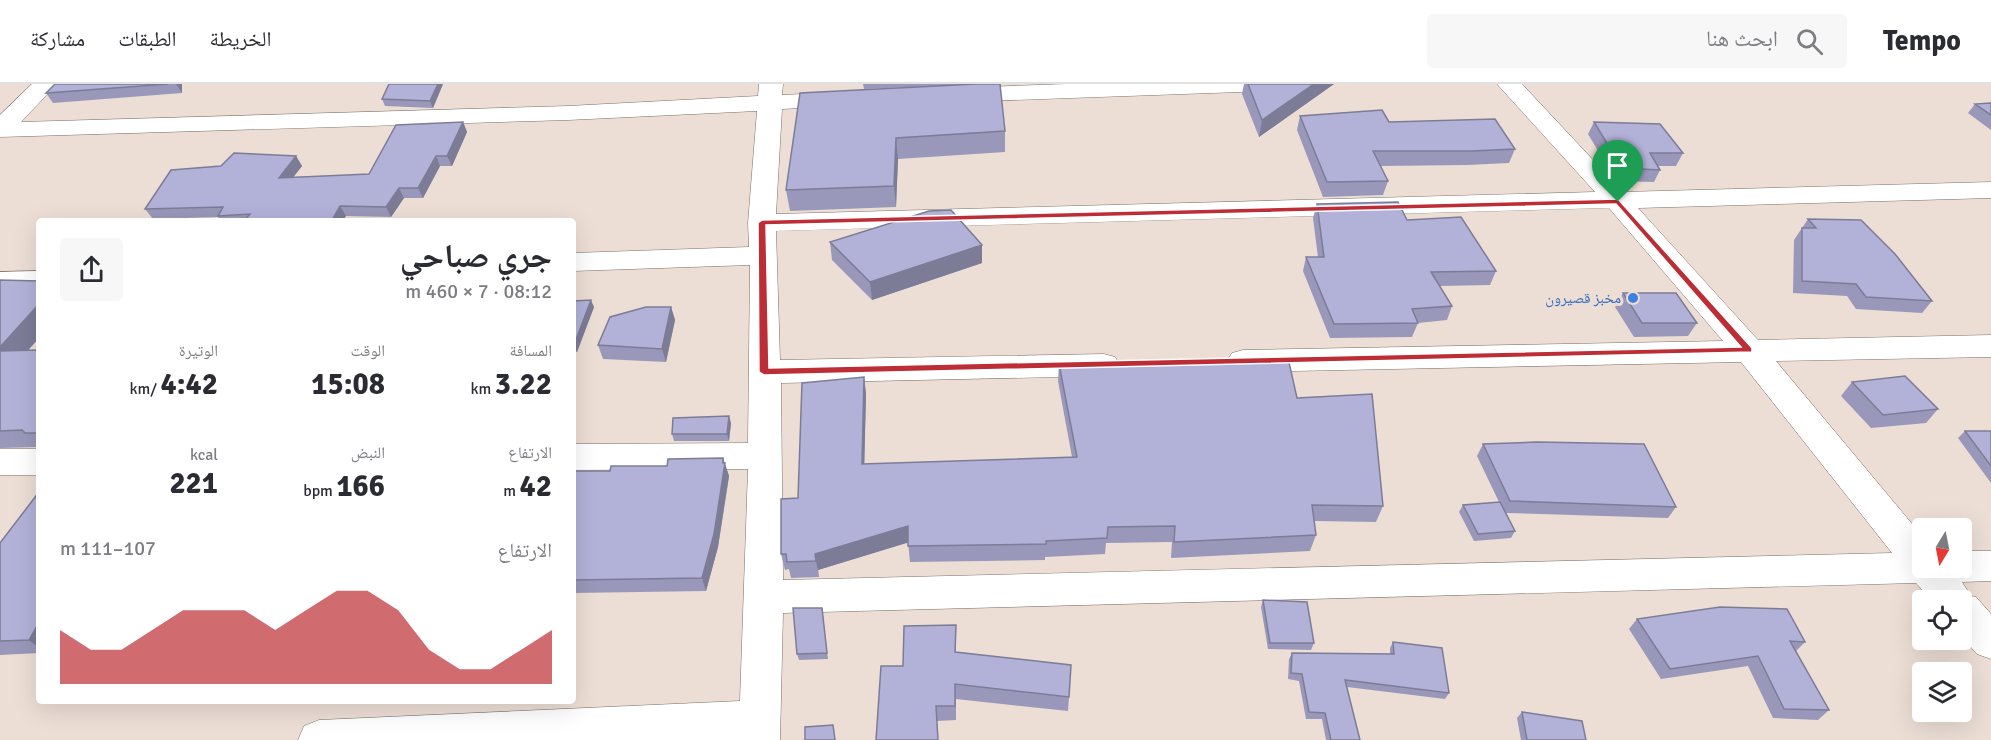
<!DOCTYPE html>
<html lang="ar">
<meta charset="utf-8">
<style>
body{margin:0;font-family:Signika,"Noto Naskh Arabic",sans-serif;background:#f7f7f7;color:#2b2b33;direction:rtl;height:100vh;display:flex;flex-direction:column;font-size:22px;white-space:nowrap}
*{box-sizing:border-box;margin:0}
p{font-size:20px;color:#7c7c81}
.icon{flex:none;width:33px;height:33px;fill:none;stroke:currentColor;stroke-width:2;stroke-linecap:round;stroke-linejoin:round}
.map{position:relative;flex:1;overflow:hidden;direction:ltr}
.panel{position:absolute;left:36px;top:134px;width:540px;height:486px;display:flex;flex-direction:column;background:#fff;border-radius:6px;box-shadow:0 6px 24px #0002;direction:rtl}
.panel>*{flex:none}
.needle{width:39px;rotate:190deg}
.controls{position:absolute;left:1912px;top:434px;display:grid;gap:12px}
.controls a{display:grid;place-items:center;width:60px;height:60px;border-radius:6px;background:#fff;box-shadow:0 6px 24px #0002;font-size:30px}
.pin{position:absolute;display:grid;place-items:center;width:51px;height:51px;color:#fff;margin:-62px -26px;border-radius:50% 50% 50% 0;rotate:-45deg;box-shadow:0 0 6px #0007}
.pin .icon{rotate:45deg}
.round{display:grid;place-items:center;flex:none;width:63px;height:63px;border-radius:6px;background:#f7f7f7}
.overview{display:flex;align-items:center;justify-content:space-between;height:102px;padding:0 24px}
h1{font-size:33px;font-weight:800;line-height:45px}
.figures{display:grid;grid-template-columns:repeat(3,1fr);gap:9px;height:102px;padding:6px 24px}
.figures div{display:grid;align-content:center}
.figures b{font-size:30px;font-weight:800}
.figures small{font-size:16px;font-weight:400}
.figures p{font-size:16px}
.chart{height:168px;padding:12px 24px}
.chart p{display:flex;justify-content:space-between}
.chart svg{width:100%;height:108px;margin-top:6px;fill:#bd2d35;opacity:.7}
header{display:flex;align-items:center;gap:36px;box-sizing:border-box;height:84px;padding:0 30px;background:#fff;border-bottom:2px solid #e1e1e2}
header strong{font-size:28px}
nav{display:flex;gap:33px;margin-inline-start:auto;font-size:21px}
.search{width:420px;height:54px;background:#f7f7f7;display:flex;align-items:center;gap:15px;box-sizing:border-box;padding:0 21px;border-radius:6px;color:#7c7c81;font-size:22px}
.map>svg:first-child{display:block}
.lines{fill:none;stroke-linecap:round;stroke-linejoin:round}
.minor-casing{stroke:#7b6f66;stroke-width:1}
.minor{fill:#fff;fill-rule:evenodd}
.wall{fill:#9998ba}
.shaded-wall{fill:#7d7c97}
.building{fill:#b2b1d8;stroke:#7d7c97;stroke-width:1.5}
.route{fill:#bd2d35;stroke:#fff;stroke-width:1.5;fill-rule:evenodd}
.shop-dot{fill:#3f7fe0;stroke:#ecded5;stroke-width:2}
.labels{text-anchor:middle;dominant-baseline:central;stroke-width:6;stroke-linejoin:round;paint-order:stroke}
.shop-label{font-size:15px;fill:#366cbe;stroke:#ecded5;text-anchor:end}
</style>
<header>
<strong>Tempo</strong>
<div class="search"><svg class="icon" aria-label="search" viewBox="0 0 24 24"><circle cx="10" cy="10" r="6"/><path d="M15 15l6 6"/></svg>ابحث هنا</div>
<nav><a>الخريطة</a><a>الطبقات</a><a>مشاركة</a></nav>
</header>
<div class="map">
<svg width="1991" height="656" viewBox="0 0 1991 656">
<rect width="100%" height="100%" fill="#ecded5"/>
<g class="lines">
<defs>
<path id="minor" d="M 32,0 L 57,0 L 21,38 L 568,22 L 758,12 L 759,0 L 783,0 L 782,11 L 844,8 L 853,10 L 856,15 L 853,20 L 844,22 L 782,25 L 776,130 L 1595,108 L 1497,0 L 1522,0 L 1623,108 L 1991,98 L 1991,114 L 1638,124 L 1758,256 L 1991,251 L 1991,273 L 1776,277 L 1923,453 L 1923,483 L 1962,483 L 1962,467 L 1991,467 L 1991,497 L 1962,498 L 1971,512 L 1976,513 L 1991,530 L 1991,575 L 1977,570 L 1962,553 L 1962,516 L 1931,516 L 1916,499 L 783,529 L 780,656 L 298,656 L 304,642 L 319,636 L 740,617 L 748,385 L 573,386 L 573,360 L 748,359 L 750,181 L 573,187 L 573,169 L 749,163 L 748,139 L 757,27 L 568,36 L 0,53 L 0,31 ZM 1609,124 L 1723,257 L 1243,266 L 1232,269 L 1227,277 L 1232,285 L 1243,288 L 1741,278 L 1892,469 L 783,496 L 781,299 L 1104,292 L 1115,289 L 1120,281 L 1115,273 L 1104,270 L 780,276 L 776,147 Z
M 1066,0 L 1280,0 L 1276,5 L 1268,7 L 958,18 L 950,16 L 946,11 L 950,6 L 958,4 Z
M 39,187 L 39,205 L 0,208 L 0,188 Z
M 0,365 L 39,365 L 39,391 L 0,391 Z"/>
</defs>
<!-- minor casing -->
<use href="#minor" class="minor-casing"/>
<!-- minor -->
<use href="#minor" class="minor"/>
</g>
<!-- wall -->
<path class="wall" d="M 55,0 L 182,0 L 182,9 L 53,19 L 46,9 Z
M 443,0 L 433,24 L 385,22 L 382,15 Z
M 863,0 L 1000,0 L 1005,47 L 1005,68 L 898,75 L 896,123 L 790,127 L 786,106 L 908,3 L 864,5 Z
M 1244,0 L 1334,0 L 1259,53 L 1242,10 Z
M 1991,19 L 1991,46 L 1968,29 L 1975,20 Z
M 1300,32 L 1389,38 L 1515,65 L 1509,79 L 1467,81 L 1380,82 L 1388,97 L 1383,111 L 1323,113 L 1297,46 Z
M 463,38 L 467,48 L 452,82 L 440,82 L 423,114 L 404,114 L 391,133 L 346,132 L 343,136 L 220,136 L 218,133 L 153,135 L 145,125 L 221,82 L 296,72 L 302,82 L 293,93 L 369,90 Z
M 1594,38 L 1683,69 L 1676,82 L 1658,82 L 1660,86 L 1654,98 L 1616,97 L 1588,50 Z
M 1317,120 L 1407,136 L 1496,187 L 1490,201 L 1440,202 L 1452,222 L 1447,236 L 1418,239 L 1412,253 L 1330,254 L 1303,187 L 1306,173 L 1318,173 L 1313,134 Z
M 1808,135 L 1932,217 L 1922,229 L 1856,225 L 1847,212 L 1793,209 L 1794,156 Z
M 830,158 L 982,161 L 982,179 L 872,216 L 832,176 Z
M 0,196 L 39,197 L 39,254 L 28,266 L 39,266 L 39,363 L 0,364 Z
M 1623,209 L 1697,239 L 1688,252 L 1634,253 L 1615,223 Z
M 573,217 L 594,223 L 577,268 L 573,268 Z
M 671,223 L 675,236 L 666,278 L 603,275 L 598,261 Z
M 1164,277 L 1297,314 L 1383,422 L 1376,438 L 1314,437 L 1316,451 L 1310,467 L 1171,474 L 1172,458 L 1106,459 L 1105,470 L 1045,473 L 1045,476 L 910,478 L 908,458 L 818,486 L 819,493 L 791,494 L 789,485 L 785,486 L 781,470 L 798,414 L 864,293 L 866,310 L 864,380 L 1072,373 L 1058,297 L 1059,280 L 1164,280 Z
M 1852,298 L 1938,325 L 1926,339 L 1871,344 L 1841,312 Z
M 731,339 L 729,357 L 674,357 L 672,350 Z
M 1965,347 L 1991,347 L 1991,399 L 1958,354 Z
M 1483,360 L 1676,423 L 1668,434 L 1506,429 L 1515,447 L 1511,454 L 1474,457 L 1459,428 L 1463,421 L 1499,418 L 1477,372 Z
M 723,374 L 729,392 L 718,463 L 706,507 L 573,509 L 573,387 L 610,387 L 667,382 Z
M 39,408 L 39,569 L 0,571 L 0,459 Z
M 1263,516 L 1314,559 L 1311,566 L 1268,565 L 1261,523 Z
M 822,524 L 828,575 L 799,576 L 797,570 Z
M 1637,535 L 1805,558 L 1796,567 L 1829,626 L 1818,636 L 1773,634 L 1748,582 L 1661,595 L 1629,545 Z
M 956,556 L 956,568 L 1069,613 L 1068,627 L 956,615 L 956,636 L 937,637 L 903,582 Z
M 1393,558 L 1449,609 L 1445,615 L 1347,603 L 1360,656 L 1326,656 L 1322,635 L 1306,635 L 1299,597 L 1288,595 L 1289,575 L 1292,569 L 1390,570 L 1390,564 Z
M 1522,628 L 1586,656 L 1521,656 L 1517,634 Z"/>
<!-- shaded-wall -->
<path class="shaded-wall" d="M 176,0 L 182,0 L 182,9 Z
M 438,0 L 443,0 L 433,24 L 430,17 Z
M 1314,0 L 1334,0 L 1259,53 L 1262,36 Z
M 463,38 L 467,48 L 452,82 L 447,72 Z
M 896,54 L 898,75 L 896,123 L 894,102 Z
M 296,72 L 302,82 L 285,104 L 279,94 Z
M 436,72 L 440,82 L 423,114 L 418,104 Z
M 399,104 L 404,114 L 391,133 L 386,123 Z
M 340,122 L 346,132 L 343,136 L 332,136 Z
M 982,161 L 982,179 L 872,216 L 870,198 Z
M 591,216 L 594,223 L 577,268 L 574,261 Z
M 39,220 L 39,254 L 12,284 L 0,271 L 0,263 Z
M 671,223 L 675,236 L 666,278 L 662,265 Z
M 864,293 L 866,310 L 864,396 L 862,380 Z
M 729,332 L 731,339 L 729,357 L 727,350 Z
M 723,374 L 729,392 L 718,463 L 706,507 L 702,494 Z
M 908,442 L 910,458 L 818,486 L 819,493 L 815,470 Z
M 37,542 L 39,544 L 39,564 L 29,556 Z"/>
<!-- building -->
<path class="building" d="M 55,0 L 168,0 L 46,9 Z
M 389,0 L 438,0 L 430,17 L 382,15 Z
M 976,0 L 1000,0 L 1005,47 L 896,54 L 894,102 L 786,106 L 800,9 Z
M 1248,0 L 1314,0 L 1262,36 Z
M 1991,19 L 1991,31 L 1975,20 Z
M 1382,26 L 1389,38 L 1495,35 L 1515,65 L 1472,67 L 1373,67 L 1388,97 L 1327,98 L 1300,32 Z
M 463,38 L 447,72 L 436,72 L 418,104 L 399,104 L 386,123 L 340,122 L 332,136 L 245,136 L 250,130 L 218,132 L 223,123 L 145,125 L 171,86 L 221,82 L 234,69 L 296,72 L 279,94 L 369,90 L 396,41 Z
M 1594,38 L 1660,40 L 1683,69 L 1650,69 L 1660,86 L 1622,84 Z
M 1398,118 L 1407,136 L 1461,133 L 1496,187 L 1431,188 L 1452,222 L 1412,225 L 1418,239 L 1334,240 L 1306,173 L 1324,173 L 1317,120 Z
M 951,126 L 982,161 L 870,198 L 830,158 L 929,127 Z
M 1808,135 L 1861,136 L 1895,170 L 1932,217 L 1866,213 L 1856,200 L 1802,197 L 1802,144 L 1816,144 Z
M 0,196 L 39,197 L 39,220 L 0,263 Z
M 1623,209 L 1676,209 L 1697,239 L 1642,239 Z
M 591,216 L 574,261 L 573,261 L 573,217 Z
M 646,223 L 671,223 L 662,265 L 598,261 L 610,233 Z
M 39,266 L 39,349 L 25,349 L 22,346 L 0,347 L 0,267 Z
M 1288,274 L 1297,314 L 1372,310 L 1383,422 L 1312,421 L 1316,451 L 1174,458 L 1175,442 L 1108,443 L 1107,454 L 1046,457 L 1046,460 L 908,462 L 908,442 L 815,470 L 816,477 L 787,478 L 786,470 L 781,470 L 781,415 L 798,414 L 802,299 L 864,293 L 862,380 L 1077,373 L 1059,280 L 1166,280 L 1164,277 Z
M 1905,292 L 1938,325 L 1883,331 L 1852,298 Z
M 729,332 L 727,350 L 672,350 L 673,334 Z
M 1965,347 L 1991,347 L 1991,382 Z
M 1537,358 L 1644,360 L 1676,423 L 1510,417 L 1483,360 Z
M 723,374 L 723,379 L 725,379 L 714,450 L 702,494 L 573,496 L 573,387 L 610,387 L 611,382 L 667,382 L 668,375 Z
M 39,408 L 39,542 L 37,542 L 29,556 L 0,557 L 0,459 Z
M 1500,418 L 1515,447 L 1478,450 L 1463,421 Z
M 1263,516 L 1307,518 L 1314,559 L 1270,559 Z
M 1720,523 L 1787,525 L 1805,558 L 1790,557 L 1829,626 L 1784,625 L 1758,572 L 1670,585 L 1637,535 Z
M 793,524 L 822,524 L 827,569 L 797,570 Z
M 956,541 L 955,568 L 1071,581 L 1069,613 L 955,600 L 955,622 L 936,622 L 938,656 L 876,656 L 881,582 L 903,582 L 904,542 Z
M 1393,558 L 1442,564 L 1449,609 L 1345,596 L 1360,656 L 1331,656 L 1325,629 L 1309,628 L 1302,590 L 1291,589 L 1292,569 L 1394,570 Z
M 1522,628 L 1582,637 L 1586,656 L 1527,656 Z
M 833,641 L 835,656 L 805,656 L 805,643 Z"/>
<!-- route -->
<path class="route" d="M 1618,115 L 1752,264 L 1752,268 L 764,291 L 759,288 L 758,139 L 762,136 ZM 1616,120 L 1741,263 L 769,284 L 766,141 Z"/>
<!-- markers -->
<circle class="shop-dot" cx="1633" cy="214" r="6"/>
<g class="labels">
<!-- shop labels -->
<g class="shop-label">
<text x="1621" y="214">مخبز قصيرون</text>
</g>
</g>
</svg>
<div class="controls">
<a><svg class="needle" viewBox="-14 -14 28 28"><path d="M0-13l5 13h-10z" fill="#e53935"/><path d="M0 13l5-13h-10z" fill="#7c7c81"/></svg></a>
<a><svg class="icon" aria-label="locate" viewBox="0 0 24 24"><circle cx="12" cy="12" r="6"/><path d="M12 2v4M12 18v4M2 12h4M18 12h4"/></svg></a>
<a><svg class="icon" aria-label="layers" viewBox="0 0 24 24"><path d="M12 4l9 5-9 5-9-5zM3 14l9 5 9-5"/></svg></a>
</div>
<div class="pin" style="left:1618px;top:118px;background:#1e9e55"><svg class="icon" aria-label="arrive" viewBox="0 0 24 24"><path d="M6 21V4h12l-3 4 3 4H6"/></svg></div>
<section class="panel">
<div class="overview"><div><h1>جري صباحي</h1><p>08:12 · 7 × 460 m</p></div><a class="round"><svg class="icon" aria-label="share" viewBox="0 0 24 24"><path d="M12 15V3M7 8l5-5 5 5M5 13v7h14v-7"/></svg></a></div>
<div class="figures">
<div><p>المسافة</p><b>3.22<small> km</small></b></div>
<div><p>الوقت</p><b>15:08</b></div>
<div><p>الوتيرة</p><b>4:42<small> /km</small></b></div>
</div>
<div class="figures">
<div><p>الارتفاع</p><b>42<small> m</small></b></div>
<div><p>النبض</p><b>166<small> bpm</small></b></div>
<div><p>kcal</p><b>221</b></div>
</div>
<div class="chart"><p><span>الارتفاع</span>107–111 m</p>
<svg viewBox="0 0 160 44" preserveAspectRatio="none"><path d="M0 44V22L10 30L20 30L30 22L40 14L50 14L60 14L70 22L80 14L90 6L100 6L110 14L120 30L130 38L140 38L150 30L160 22V44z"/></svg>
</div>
</section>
</div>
